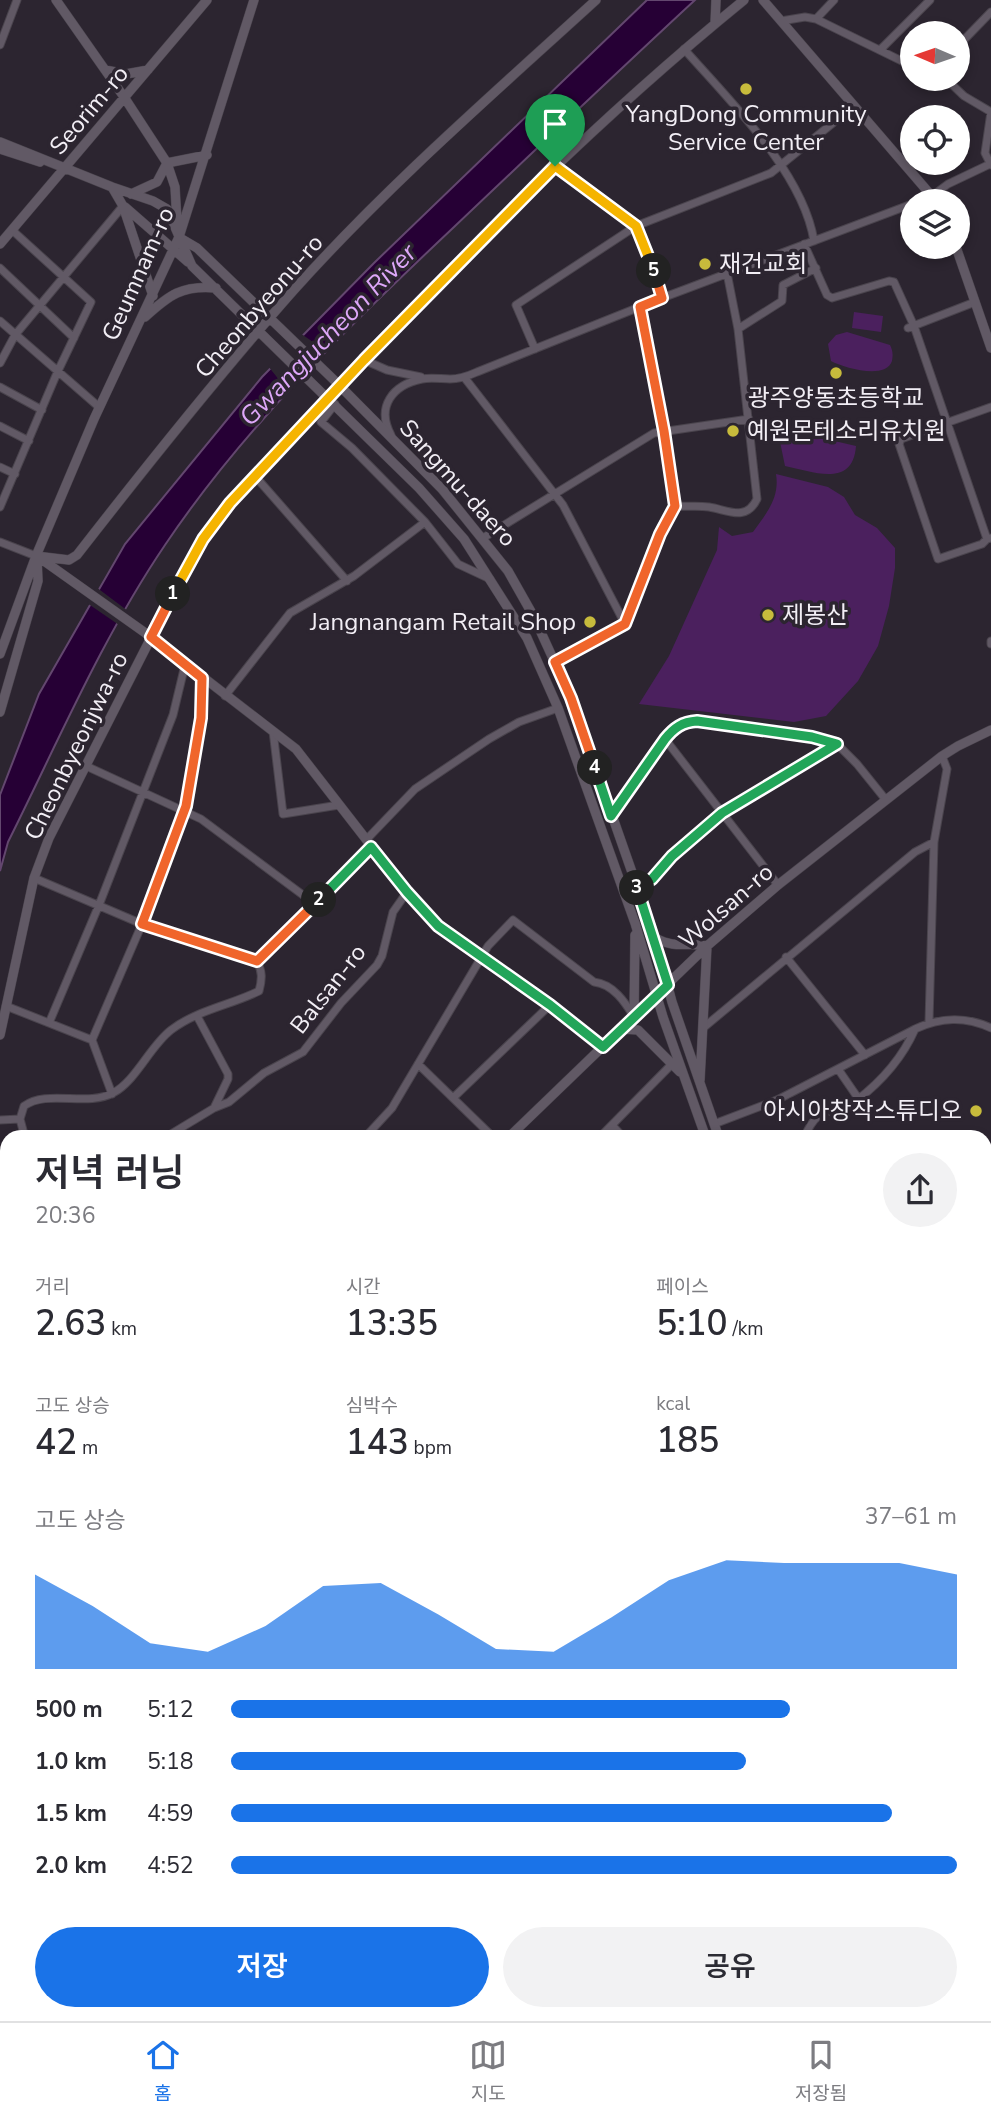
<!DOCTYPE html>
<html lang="ko">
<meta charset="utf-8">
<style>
body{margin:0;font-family:"Nunito Sans","Noto Sans KR",sans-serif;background:#f2f2f3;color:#2b2b33;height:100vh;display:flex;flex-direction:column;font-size:26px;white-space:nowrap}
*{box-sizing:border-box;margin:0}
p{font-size:23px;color:#7c7c81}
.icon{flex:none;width:38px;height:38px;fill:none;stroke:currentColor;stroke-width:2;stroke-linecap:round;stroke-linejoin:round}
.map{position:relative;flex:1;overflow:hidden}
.drawer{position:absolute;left:0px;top:1130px;width:992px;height:891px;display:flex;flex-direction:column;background:#fff;border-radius:21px 21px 0 0;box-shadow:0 4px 10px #0003}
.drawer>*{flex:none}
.needle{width:46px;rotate:272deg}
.fabs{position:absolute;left:900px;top:21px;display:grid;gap:14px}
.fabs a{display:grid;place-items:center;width:70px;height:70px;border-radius:50%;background:#fff;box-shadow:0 4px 10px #0003;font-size:35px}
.pin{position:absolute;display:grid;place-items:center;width:60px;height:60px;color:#fff;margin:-72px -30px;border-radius:50% 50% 50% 0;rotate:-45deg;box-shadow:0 0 7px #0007}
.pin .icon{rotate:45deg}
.km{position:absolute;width:35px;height:35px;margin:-18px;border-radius:50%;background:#222;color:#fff;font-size:19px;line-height:35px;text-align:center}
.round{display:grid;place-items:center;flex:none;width:74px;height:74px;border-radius:37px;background:#f2f2f3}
.headline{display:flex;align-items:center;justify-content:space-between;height:119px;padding:0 35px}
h1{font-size:38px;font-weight:600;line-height:52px}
.figures{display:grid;grid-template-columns:repeat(3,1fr);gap:10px;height:119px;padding:7px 35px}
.figures div{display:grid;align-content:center}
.figures b{font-size:35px;font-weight:600}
.figures small{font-size:19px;font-weight:400}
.figures p{font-size:19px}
.chart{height:196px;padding:14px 35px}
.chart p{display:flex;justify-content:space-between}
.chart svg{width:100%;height:126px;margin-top:7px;fill:#1a73e8;opacity:.7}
.primary-button{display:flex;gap:14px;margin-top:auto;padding:14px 35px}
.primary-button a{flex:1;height:80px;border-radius:42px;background:#1a73e8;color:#fff;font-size:28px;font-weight:600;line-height:80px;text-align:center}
.primary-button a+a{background:#f2f2f3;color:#2b2b33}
ul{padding:0 35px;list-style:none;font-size:23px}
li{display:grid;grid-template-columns:112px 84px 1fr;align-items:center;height:52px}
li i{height:18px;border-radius:9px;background:#1a73e8}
.tabs{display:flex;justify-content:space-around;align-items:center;height:98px;border-top:2px solid #e1e1e2;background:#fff;font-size:19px;color:#7c7c81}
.tabs a{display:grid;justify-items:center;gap:4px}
.tabs .selected{color:#1a73e8}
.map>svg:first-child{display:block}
.green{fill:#4b205e}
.water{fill:#260035;stroke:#63476f;stroke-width:2}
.pier{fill:#2c2530}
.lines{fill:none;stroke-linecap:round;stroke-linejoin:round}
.minor-casing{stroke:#4a444d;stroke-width:9}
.tertiary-casing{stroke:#4a444d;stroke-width:10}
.primary-casing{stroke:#4a444d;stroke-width:12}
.minor{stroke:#615965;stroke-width:7}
.tertiary{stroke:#615965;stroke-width:9}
.primary{stroke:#a480b6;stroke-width:10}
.split-1-casing{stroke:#fff;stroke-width:14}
.split-2-casing{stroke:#fff;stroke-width:14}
.split-3-casing{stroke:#fff;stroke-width:14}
.split-4-casing{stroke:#fff;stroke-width:14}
.split-5-casing{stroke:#fff;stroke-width:14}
.split-6-casing{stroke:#fff;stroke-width:14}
.split-1{stroke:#f5b400;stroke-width:9}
.split-2{stroke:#f0652b;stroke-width:9}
.split-3{stroke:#22a559;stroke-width:9}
.split-4{stroke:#22a559;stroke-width:9}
.split-5{stroke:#f0652b;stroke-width:9}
.split-6{stroke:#f5b400;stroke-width:9}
.poi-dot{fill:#c7bb3c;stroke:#2c2530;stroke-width:2.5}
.labels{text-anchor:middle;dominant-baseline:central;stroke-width:7;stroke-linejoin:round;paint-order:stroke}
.street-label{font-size:24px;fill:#f2eef5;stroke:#2c2530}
.poi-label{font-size:24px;fill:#f2eef5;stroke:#2c2530;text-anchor:start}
.water-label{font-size:26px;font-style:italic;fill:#dda7f8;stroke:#2c2530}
</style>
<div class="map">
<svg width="991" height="2021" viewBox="0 0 991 2021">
<rect width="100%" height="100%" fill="#2c2530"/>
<!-- green -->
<path class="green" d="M 854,312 L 883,316 L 881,332 L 852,328 Z
M 847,332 L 890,345 C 893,351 893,355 892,361 C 886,380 844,368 831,361 L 828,344 L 836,335 Z
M 800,433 L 856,446 C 853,488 814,472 785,466 L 779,437 L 794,442 Z
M 776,474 L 828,487 L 844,497 L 855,515 L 877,528 L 895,548 L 895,568 L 889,606 L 878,646 L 858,681 L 826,716 L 794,722 L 639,704 L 669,656 L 717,550 L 719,527 L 732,536 L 753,532 C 766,514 780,498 776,474 Z"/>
<!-- water -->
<path class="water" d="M 647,0 L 695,0 C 614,75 534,151 454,227 C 350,325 245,426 165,545 C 102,638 58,742 8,842 L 0,871 L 0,795 L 39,694 L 125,544 L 262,377 L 374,263 Z"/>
<!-- pier -->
<path class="pier" d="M 300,333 L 316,344 L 325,357 L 294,390 L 280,381 L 268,366 Z
M 96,587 L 128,611 L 119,625 L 87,603 Z"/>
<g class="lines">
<defs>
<path id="minor" d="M 816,19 L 834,0
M 781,21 L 805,17 L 816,19 L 912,66
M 0,45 L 17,0
M 957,47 L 991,12
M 684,49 C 729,100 803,172 814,241
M 880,50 L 930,0
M 946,79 L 964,96 L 991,112
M 991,165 L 985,153 L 991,112
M 555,166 L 636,226 L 661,289 L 662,298
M 919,201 L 932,196 L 948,184 L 990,164
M 804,244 L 827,295 L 832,298 L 889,281 L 894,282 L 914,326 L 987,539 L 991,538
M 0,268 L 74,338
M 0,321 L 99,407
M 908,328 L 975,302
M 738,329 L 782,301 L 783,285 L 816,268
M 535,349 L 516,305 L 636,226 L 771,173 L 854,106
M 364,360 L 387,370 L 421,377
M 0,363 L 15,335 L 123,206
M 464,377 L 563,505 L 625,624
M 0,387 L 42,410
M 335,404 L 321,422 L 352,448 L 425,522 L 458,564 L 490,579
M 0,426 L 29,441
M 391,435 C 376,407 392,385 422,379 C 431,377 441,379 450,379 C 460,379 468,376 477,372 L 662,298 L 912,204
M 0,467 L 15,474
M 255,476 L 347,581
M 675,506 C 686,506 698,506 709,507 C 728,510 746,522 757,499 L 738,329 L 727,273
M 0,507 L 57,373 L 91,302 L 12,230
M 483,538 L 654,433 L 749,419
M 987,539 L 982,544 L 938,559 L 899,444 L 901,439 L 991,407
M 0,542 L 36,556
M 991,641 L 991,644
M 555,662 L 625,624 L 660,534 L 675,506 L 664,431 L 641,307
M 225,696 L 290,613 L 354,576 L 425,522
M 273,731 L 283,814 L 339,805
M 665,739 L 778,885
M 86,766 L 201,819 L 315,904
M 611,816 L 672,729 L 686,722 L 697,721 L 812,737 L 837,744 L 857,764 L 886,800
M 366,840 L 415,789 L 489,739 L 519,722 L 558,708
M 34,878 L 142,924 L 256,961
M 637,888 L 652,879 L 672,856 L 722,813 L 837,744
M 786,957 L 865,1055
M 256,961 L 371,847
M 6,1006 L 92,1040 L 112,1094
M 929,1022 L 934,842 L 947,769 L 942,756
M 49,1023 L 99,905 L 173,715 L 185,665
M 703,1028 L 915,852 L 934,842
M 92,1040 L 142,924 L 186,806 L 201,717 L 202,678
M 418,1064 L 494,1138
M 838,1069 L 858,1098
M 454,1097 L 550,1005
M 214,1108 L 229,1102 L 264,1073 L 303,1052 L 341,1003 L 377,965 L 382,956 L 393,912 L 407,892
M 20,1119 L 25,1138
M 0,1120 L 20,1119 L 24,1106 C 47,1089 87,1107 113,1093 C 136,1081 150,1046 171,1030 C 197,1010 231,1005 259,991 C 262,980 263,970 256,961
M 714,1124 L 777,1100 L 915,1029
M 612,1125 L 624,1138
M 166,1137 L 214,1108 L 228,1079 L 228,1074 L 197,1016
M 370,1138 L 368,1134 L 392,1108 L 488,946 L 513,920 L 594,982 C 613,984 625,1002 634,1017
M 599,1138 L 672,1064
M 804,1138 C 820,1100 833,1118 856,1101 C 882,1081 902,1059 915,1029 C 941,1017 965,1016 991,1028
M 0,1325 L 7,1321
M 0,1376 L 7,1390
M 985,1431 L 991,1439
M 0,1488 L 7,1484
M 985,1517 L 991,1513
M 985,1662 L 991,1658
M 985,1680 L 991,1682
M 0,1764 L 7,1681
M 985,1800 L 991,1790
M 985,1865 L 991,1865
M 228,2021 L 229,2014
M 924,2021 L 932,2014"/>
<path id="tertiary" d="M 56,0 L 124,97 L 167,163 L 175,187 L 177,222
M 763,0 L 936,201
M 715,24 L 716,0
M 105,70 L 126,74 L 148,70
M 0,142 L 112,187 L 153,201 L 167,209 L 192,266 L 419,488 L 464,539 L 527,638 L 558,708 L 635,923 L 663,1017 L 706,1138
M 0,149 L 40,162
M 112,187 L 123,206 L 153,296
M 131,194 L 157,182 L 167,163 L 207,155
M 125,207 L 188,262
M 180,238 L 197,248 L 334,380 L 442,489 L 508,571 L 534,617 L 571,698 L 655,938 L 672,1002 L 719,1138
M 0,244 L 207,0
M 956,247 L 991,348
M 145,317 C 169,295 182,285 216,288
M 36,556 L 69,560 L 77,555 C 147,465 218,376 293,291 C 386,187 493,94 596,0
M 37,556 L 151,637 L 296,749 L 407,892 L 438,926 L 536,995 L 603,1047
M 0,654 L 36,556 L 94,419 L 179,237 L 254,0
M 0,712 L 38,581 L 37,558
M 655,938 C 679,950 685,941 707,946 L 700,1080
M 634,1018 L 635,935
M 622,1029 L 638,1030 L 680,1072
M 0,1035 L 34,878 L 49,838 L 188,565 C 227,496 287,442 342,384 C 469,248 600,117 744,0
M 508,1138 L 707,946 L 778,885 L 942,756 L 958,746 L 991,730
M 0,1410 L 7,1406
M 985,1410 L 991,1405
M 0,1569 L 7,1576
M 369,2014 L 372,2021
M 101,2021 L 101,2014"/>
<path id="primary" d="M 985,1748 L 991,1744
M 985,1765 L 991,1761
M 0,1907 L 7,1908
M 0,1926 L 7,1927
M 889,2014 L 890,2021
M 899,2014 L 900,2021
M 909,2014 L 910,2021
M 382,2021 L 388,2014"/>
</defs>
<!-- minor casing -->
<use href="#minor" class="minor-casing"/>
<!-- tertiary casing -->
<use href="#tertiary" class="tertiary-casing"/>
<!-- primary casing -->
<use href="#primary" class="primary-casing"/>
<!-- minor -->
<use href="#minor" class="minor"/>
<!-- tertiary -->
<use href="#tertiary" class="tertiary"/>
<!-- primary -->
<use href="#primary" class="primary"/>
</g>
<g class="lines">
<defs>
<path id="split-1" d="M 173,594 L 203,539 L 230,503 L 364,360 L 555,166"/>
<path id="split-2" d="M 173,594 L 151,637 L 202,678 L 201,718 L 186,806 L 142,924 L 257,961 L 319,900"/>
<path id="split-3" d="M 319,900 L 371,847 L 407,892 L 438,926 L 550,1005 L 603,1047 L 668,985 L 637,888"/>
<path id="split-4" d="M 595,768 L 611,816 L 665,739 C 674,728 682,722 697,721 L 812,737 L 837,744 L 722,813 L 672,856 L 652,879 L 637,888"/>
<path id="split-5" d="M 595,768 L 571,698 L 555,662 L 625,624 L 660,534 L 675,506 L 664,431 L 640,307 L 662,298 L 654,271"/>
<path id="split-6" d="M 555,166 L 636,226 L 654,271"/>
</defs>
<!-- split-1 casing -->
<use href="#split-1" class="split-1-casing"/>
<!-- split-2 casing -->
<use href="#split-2" class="split-2-casing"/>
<!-- split-3 casing -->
<use href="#split-3" class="split-3-casing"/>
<!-- split-4 casing -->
<use href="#split-4" class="split-4-casing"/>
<!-- split-5 casing -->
<use href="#split-5" class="split-5-casing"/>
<!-- split-6 casing -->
<use href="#split-6" class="split-6-casing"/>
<!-- split-1 -->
<use href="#split-1" class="split-1"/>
<!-- split-2 -->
<use href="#split-2" class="split-2"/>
<!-- split-3 -->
<use href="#split-3" class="split-3"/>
<!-- split-4 -->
<use href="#split-4" class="split-4"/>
<!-- split-5 -->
<use href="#split-5" class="split-5"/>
<!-- split-6 -->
<use href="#split-6" class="split-6"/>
</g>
<!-- markers -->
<g class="poi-dot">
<circle cx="746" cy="89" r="7"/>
<circle cx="705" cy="264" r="7"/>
<circle cx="836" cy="373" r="7"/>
<circle cx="733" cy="431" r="7"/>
<circle cx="768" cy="615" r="7"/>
<circle cx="590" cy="622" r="7"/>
<circle cx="976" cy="1111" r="7"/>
</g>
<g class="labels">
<!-- street labels -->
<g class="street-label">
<text transform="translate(89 110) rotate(-50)">Seorim-ro</text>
<text transform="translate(138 274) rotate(-66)">Geumnam-ro</text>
<text transform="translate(259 306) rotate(-49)">Cheonbyeonu-ro</text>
<text transform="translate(458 483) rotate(48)">Sangmu-daero</text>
<text transform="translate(76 746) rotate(-64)">Cheonbyeonjwa-ro</text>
<text transform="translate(726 906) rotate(-41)">Wolsan-ro</text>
<text transform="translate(328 989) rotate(-52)">Balsan-ro</text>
</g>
<!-- poi labels -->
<g class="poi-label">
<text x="746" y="114" text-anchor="middle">YangDong Community<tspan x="746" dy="28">Service Center</tspan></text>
<text x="719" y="264">재건교회</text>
<text x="836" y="398" text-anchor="middle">광주양동초등학교</text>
<text x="747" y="431">예원몬테소리유치원</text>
<text x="782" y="615">제봉산</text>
<text x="576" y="622" text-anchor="end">Jangnangam Retail Shop</text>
<text x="962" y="1111" text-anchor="end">아시아창작스튜디오</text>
</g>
<!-- water labels -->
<g class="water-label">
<text transform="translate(328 335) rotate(-46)">Gwangjucheon River</text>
</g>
</g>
</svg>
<div class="fabs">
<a><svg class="needle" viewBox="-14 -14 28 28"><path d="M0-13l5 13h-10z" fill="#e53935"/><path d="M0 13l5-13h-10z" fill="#7c7c81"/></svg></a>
<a><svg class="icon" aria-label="locate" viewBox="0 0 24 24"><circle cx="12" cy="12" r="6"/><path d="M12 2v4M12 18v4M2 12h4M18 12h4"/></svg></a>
<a><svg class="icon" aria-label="layers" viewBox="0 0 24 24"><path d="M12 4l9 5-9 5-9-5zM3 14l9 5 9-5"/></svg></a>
</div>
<div class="pin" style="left:555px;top:166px;background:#1e9e55"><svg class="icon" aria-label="arrive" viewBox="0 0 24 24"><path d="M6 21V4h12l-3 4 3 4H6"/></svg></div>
<b class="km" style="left:173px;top:594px">1</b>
<b class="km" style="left:319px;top:900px">2</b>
<b class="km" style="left:637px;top:888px">3</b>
<b class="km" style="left:595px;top:768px">4</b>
<b class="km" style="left:654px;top:271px">5</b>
<section class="drawer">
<div class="headline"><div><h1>저녁 러닝</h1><p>20:36</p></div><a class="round"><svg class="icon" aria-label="share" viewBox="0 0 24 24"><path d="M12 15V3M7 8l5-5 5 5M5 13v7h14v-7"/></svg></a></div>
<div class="figures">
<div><p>거리</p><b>2.63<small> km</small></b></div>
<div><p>시간</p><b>13:35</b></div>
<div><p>페이스</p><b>5:10<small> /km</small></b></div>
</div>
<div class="figures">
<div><p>고도 상승</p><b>42<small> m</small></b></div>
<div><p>심박수</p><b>143<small> bpm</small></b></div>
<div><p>kcal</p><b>185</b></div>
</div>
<div class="chart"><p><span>고도 상승</span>37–61 m</p>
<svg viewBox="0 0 160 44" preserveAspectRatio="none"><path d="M0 44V11L10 22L20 35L30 38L40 29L50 15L60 14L70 25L80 37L90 38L100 26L110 13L120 6L130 7L140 7L150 7L160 11V44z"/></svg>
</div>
<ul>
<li><b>500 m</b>5:12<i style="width:77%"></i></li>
<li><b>1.0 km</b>5:18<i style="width:71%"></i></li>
<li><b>1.5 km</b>4:59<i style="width:91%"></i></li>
<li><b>2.0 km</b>4:52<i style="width:100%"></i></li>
</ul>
<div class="primary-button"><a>저장</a><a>공유</a></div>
</section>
</div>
<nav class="tabs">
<a class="selected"><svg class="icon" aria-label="home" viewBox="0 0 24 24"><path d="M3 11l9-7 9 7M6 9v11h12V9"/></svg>홈</a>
<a><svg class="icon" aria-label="map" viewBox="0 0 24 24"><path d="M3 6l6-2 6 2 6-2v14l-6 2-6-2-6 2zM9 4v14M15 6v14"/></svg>지도</a>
<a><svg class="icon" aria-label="saved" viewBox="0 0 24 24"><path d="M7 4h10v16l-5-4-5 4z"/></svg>저장됨</a>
</nav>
